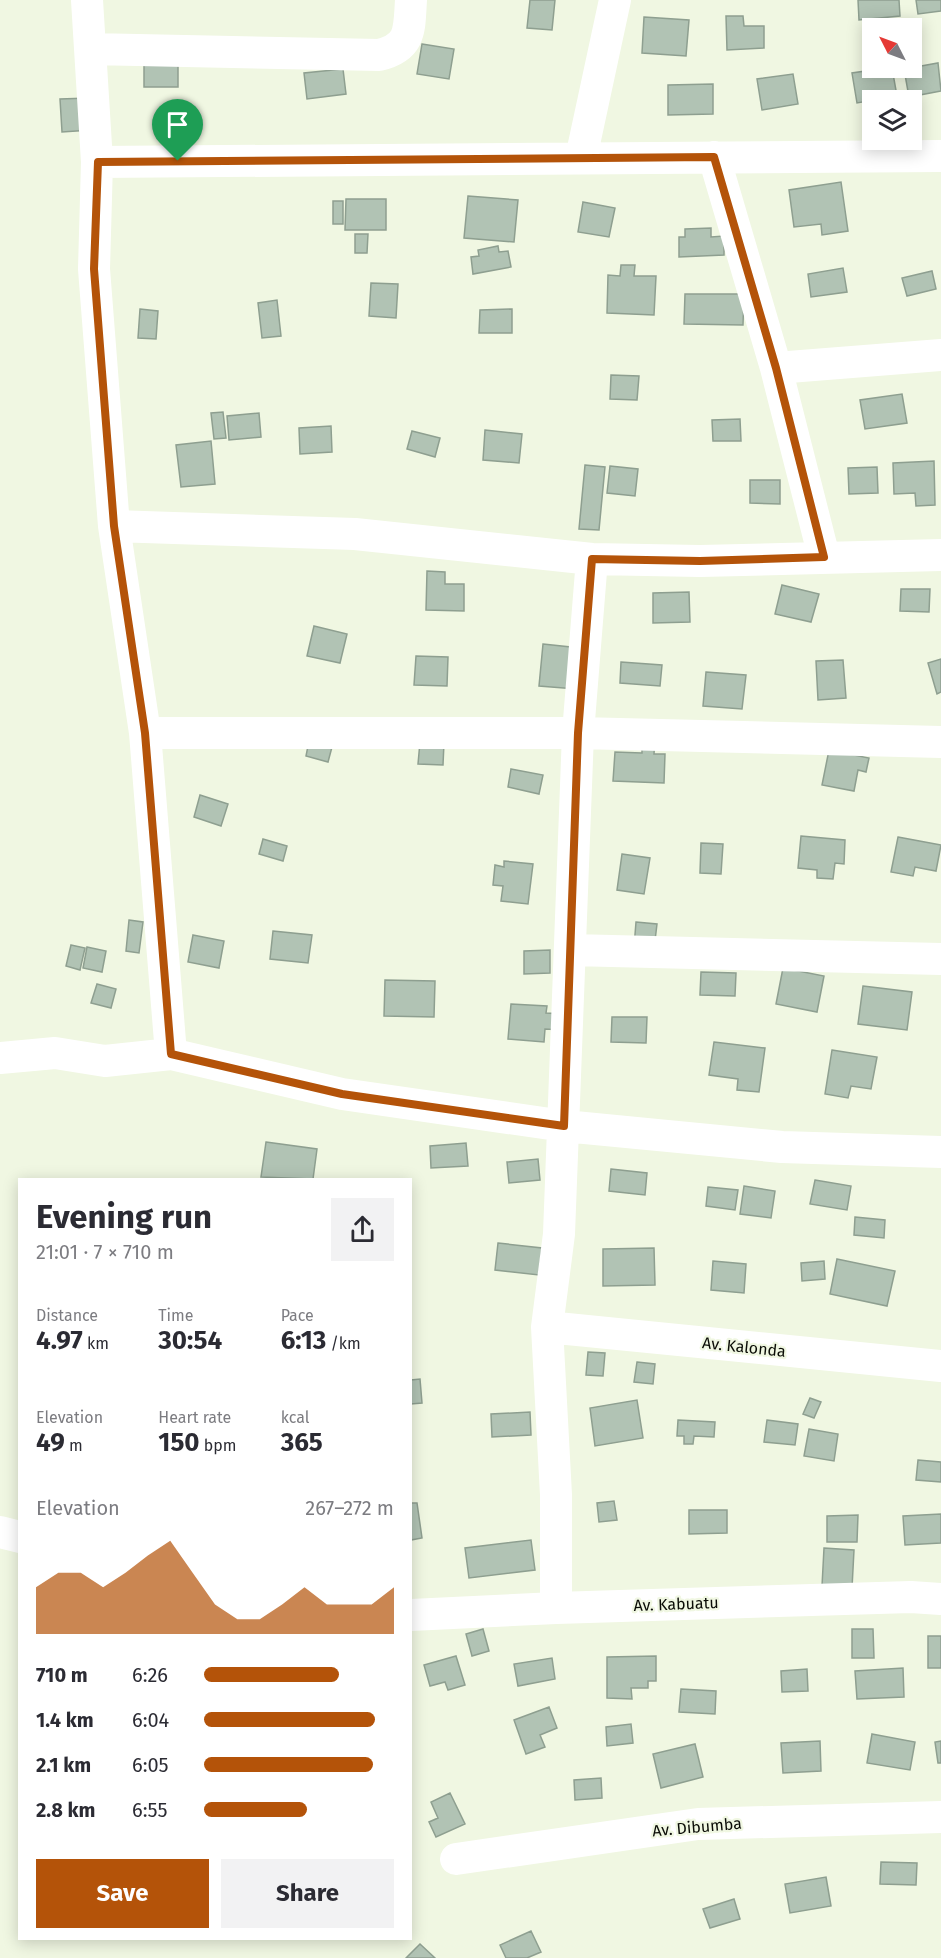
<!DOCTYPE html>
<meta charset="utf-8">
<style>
body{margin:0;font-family:"Fira Sans",sans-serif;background:#f2f2f3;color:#2b2b33;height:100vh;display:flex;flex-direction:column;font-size:22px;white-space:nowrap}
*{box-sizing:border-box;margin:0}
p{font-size:20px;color:#7c7c81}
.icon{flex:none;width:33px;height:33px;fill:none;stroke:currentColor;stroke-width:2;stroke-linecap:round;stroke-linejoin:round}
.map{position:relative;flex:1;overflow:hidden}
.side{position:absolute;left:18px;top:1178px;width:394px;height:762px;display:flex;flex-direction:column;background:#fff;border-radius:0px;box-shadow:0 3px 15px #0003}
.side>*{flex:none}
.needle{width:39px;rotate:312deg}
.fabs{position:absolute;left:862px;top:18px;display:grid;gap:12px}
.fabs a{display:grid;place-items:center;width:60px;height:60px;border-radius:0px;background:#fff;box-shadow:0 3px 15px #0003;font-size:30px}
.pin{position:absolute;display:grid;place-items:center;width:51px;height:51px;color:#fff;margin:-62px -26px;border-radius:50% 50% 50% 0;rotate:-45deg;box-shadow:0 0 6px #0007}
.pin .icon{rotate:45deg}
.round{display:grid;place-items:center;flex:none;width:63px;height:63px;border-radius:0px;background:#f2f2f3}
.headline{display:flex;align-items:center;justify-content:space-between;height:102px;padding:0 18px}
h1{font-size:33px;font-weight:700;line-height:45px}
.metrics{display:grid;grid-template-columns:repeat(3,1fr);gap:9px;height:102px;padding:6px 18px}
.metrics div{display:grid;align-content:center}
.metrics b{font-size:26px;font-weight:700}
.metrics small{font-size:16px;font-weight:400}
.metrics p{font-size:16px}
.chart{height:168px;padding:12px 18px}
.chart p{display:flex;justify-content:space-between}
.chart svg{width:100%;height:108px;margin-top:6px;fill:#b45309;opacity:.7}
.action{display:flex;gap:12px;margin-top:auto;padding:12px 18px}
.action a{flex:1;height:69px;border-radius:0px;background:#b45309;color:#fff;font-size:24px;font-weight:700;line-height:69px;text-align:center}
.action a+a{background:#f2f2f3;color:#2b2b33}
ul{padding:0 18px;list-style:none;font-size:20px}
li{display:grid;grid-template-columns:96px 72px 1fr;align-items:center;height:45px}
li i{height:15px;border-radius:8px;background:#b45309}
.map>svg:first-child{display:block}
.building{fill:#b1c3b4;stroke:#8e9f90;stroke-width:1.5}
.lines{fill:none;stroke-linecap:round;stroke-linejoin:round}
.minor{stroke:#fff;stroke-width:32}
.route-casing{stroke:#fff;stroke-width:12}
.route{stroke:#b45309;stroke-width:8}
.labels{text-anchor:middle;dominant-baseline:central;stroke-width:4.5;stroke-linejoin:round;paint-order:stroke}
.street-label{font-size:16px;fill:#0a0c06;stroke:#f0f7e2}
</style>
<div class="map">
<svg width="941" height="1958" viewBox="0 0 941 1958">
<rect width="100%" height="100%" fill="#f0f7e2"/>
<!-- building -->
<path class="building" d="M 530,0 L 555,0 L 552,30 L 527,28 Z
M 858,0 L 899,0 L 900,16 L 859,20 Z
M 916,0 L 941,0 L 941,11 L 918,14 Z
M 726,16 L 743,16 L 744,26 L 764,26 L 764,48 L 727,50 Z
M 644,17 L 689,20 L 686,56 L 642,53 Z
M 422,44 L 454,49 L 449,79 L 417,74 Z
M 938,63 L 941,91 L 909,97 L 904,69 Z
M 144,64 L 178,64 L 178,87 L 144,87 Z
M 886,68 L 892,68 L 897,96 L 857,103 L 852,73 Z
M 343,69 L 346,94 L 307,99 L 304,73 Z
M 793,74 L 798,104 L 762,110 L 757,79 Z
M 713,84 L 713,114 L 668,115 L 668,85 Z
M 89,98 L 91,130 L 62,132 L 60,99 Z
M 841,182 L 848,231 L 822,235 L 821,224 L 794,227 L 789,190 Z
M 468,196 L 518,200 L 514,242 L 464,238 Z
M 346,199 L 386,199 L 386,230 L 345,230 Z
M 333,201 L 343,201 L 343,224 L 333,224 Z
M 583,202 L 615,208 L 609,237 L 578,232 Z
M 711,228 L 711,237 L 724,236 L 724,255 L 679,257 L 679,237 L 685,237 L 685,229 Z
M 355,234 L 368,234 L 367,253 L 355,253 Z
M 498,246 L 499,252 L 508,251 L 511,267 L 473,274 L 471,257 L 479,256 L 478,250 Z
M 621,265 L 635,265 L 634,276 L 656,276 L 654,315 L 607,313 L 608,275 L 620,276 Z
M 843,268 L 847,292 L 811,297 L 808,274 Z
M 932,271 L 936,289 L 907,296 L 902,278 Z
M 371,283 L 398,284 L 396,318 L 369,316 Z
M 685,294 L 744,294 L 743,325 L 684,324 Z
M 277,300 L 281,336 L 262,338 L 258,303 Z
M 140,309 L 158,311 L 156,339 L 138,338 Z
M 512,309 L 512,333 L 479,333 L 480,310 Z
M 611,375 L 639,376 L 637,400 L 610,399 Z
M 902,394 L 907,423 L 865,429 L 860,400 Z
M 223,412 L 226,438 L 214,439 L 211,413 Z
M 259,413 L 261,437 L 229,440 L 227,416 Z
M 740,419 L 741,441 L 713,441 L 712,420 Z
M 331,426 L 332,452 L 300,454 L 299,428 Z
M 485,430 L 522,434 L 519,463 L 483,460 Z
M 412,431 L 440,438 L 435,457 L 407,449 Z
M 211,441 L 215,484 L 181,487 L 176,445 Z
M 934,461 L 935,505 L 916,506 L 915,493 L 894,494 L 893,463 Z
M 585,465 L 605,467 L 599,530 L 579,529 Z
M 610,466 L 638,469 L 635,496 L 607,493 Z
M 877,467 L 878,493 L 849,494 L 848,468 Z
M 750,480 L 780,480 L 780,504 L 750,503 Z
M 427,571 L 445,572 L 445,584 L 464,584 L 464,611 L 426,610 Z
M 782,585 L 819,594 L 811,622 L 775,614 Z
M 901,589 L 930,589 L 929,612 L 900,611 Z
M 689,592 L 690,622 L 653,623 L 653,593 Z
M 314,626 L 347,634 L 340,663 L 307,656 Z
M 543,644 L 580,648 L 576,689 L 539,686 Z
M 416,656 L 448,657 L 447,686 L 414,685 Z
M 941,659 L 941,692 L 937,694 L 928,663 Z
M 843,660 L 846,698 L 818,700 L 816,661 Z
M 621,662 L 662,665 L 660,686 L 620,683 Z
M 706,672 L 746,675 L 742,709 L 703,706 Z
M 642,738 L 655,738 L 654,754 L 665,754 L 664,783 L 613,781 L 615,752 L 642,753 Z
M 309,741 L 332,747 L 328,762 L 306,756 Z
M 420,742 L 444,743 L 443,765 L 418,764 Z
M 829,750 L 869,758 L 866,772 L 858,770 L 854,791 L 822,785 Z
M 511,769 L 543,775 L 539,794 L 508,787 Z
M 200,795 L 228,804 L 221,826 L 194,817 Z
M 801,836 L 845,840 L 844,864 L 835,863 L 833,879 L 817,878 L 817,870 L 798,868 Z
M 898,837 L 941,845 L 936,871 L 915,867 L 913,876 L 891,872 Z
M 263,839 L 287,846 L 283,861 L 259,854 Z
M 701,843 L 723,844 L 721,874 L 700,873 Z
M 622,854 L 650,858 L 644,894 L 617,890 Z
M 504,861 L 533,864 L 528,904 L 501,901 L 503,886 L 493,885 L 495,865 L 504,867 Z
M 129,920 L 143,922 L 139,953 L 126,951 Z
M 636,922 L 657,924 L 654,949 L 634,947 Z
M 273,931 L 312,935 L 308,963 L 270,959 Z
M 193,935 L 224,941 L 219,968 L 188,962 Z
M 71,945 L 85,948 L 80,970 L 66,966 Z
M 87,947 L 106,951 L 102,972 L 83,968 Z
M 550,950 L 550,973 L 524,974 L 524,951 Z
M 783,968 L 824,976 L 817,1012 L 776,1004 Z
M 701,972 L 736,973 L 735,996 L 700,995 Z
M 385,980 L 435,981 L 434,1017 L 384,1016 Z
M 97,984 L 116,989 L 111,1008 L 91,1003 Z
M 863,986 L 912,992 L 907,1030 L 858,1024 Z
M 511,1004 L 547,1006 L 546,1013 L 564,1014 L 562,1030 L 545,1029 L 544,1042 L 508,1039 Z
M 612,1017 L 647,1017 L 646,1043 L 611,1042 Z
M 714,1042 L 765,1048 L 759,1092 L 737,1090 L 738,1079 L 709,1075 Z
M 832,1050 L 877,1057 L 871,1089 L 851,1086 L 848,1098 L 825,1094 Z
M 266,1142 L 317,1149 L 313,1179 L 261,1177 Z
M 466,1143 L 468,1166 L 431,1168 L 430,1146 Z
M 538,1159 L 540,1180 L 509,1183 L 507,1162 Z
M 611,1169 L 647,1173 L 645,1195 L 609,1191 Z
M 815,1180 L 851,1186 L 847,1210 L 810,1204 Z
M 744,1186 L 775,1191 L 771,1218 L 740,1214 Z
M 708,1187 L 738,1190 L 735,1210 L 706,1206 Z
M 855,1217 L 885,1220 L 884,1238 L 854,1235 Z
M 498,1243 L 542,1248 L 539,1275 L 495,1270 Z
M 654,1248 L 655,1285 L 603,1286 L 603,1249 Z
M 837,1259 L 895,1271 L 887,1306 L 830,1294 Z
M 713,1261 L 746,1264 L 744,1293 L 711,1290 Z
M 824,1261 L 825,1279 L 802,1281 L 801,1263 Z
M 588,1352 L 605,1353 L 603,1376 L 586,1375 Z
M 637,1362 L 655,1364 L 653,1384 L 634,1382 Z
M 420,1379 L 422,1403 L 411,1404 L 411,1380 Z
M 810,1398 L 821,1402 L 814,1418 L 803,1414 Z
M 637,1400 L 643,1438 L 595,1446 L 590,1408 Z
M 530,1412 L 531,1435 L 492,1437 L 491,1414 Z
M 678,1420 L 715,1422 L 714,1437 L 694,1436 L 693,1444 L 684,1444 L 684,1436 L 677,1436 Z
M 767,1420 L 798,1424 L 795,1445 L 764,1442 Z
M 809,1429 L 838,1434 L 834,1461 L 804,1456 Z
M 918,1460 L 941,1462 L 941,1482 L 916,1480 Z
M 614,1501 L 617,1520 L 599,1522 L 597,1503 Z
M 411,1503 L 417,1503 L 422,1538 L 411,1540 Z
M 689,1510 L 727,1510 L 727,1533 L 689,1534 Z
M 941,1514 L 941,1543 L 905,1545 L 903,1516 Z
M 858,1515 L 857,1542 L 827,1542 L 827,1516 Z
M 531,1540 L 535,1570 L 469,1578 L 465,1548 Z
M 824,1548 L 854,1550 L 852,1588 L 822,1586 Z
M 483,1629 L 489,1651 L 472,1656 L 466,1634 Z
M 852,1629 L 873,1629 L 874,1658 L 852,1658 Z
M 928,1636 L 941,1636 L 941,1668 L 928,1668 Z
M 456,1656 L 465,1685 L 448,1690 L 445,1682 L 430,1686 L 424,1665 Z
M 656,1656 L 656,1681 L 648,1681 L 648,1688 L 631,1688 L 632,1699 L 607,1698 L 607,1657 Z
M 552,1658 L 555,1679 L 518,1686 L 514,1664 Z
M 903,1668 L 904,1697 L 857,1699 L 855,1671 Z
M 807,1669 L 808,1691 L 782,1692 L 781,1671 Z
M 681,1689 L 716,1691 L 715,1714 L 679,1712 Z
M 549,1707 L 557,1728 L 540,1735 L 545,1747 L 526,1754 L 514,1720 Z
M 631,1724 L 633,1743 L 607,1746 L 606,1727 Z
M 872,1734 L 915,1742 L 910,1770 L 867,1763 Z
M 820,1741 L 821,1771 L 783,1773 L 781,1743 Z
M 941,1741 L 941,1763 L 938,1763 L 935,1742 Z
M 695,1744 L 703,1777 L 661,1788 L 653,1754 Z
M 601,1778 L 602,1798 L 575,1800 L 574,1780 Z
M 450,1793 L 465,1824 L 436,1837 L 429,1822 L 438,1818 L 431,1802 Z
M 881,1862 L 917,1863 L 916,1885 L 880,1884 Z
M 826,1877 L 831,1906 L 790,1913 L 785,1884 Z
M 734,1899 L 740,1919 L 710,1928 L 703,1909 Z
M 531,1931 L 541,1952 L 527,1958 L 506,1958 L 500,1945 Z
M 420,1944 L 435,1958 L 406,1958 Z"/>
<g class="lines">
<!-- minor -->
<path class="minor" d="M 87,0 L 97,162 L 94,269 L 114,526 L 145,733 L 171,1054
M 90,49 L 379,55 C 412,47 409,29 411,0
M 714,157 L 776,368 L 824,557
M 581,158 L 615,0
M 97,162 L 941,156
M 776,368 L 941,355
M 114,526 L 355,534 L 592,559 L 700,561 L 941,555
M 145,733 L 578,733 L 941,742
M 571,950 L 941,959
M 0,1058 L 55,1053 L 105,1061 L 171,1054 L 342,1094 L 564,1126 L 782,1147 L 941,1152
M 547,1327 L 941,1366
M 0,1532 L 20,1537
M 556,1608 L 556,1495 L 547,1327 L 559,1234 L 578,733 L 592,559
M 411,1615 L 556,1608 L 911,1597 L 941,1599
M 456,1859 L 698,1824 L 941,1817"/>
</g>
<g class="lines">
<defs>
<path id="route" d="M 714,157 L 776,368 L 824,557 L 700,561 L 592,559 L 578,733 L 564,1126 L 342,1094 L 171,1054 L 145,733 L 114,526 L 94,269 L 98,162 Z"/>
</defs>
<!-- route casing -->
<use href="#route" class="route-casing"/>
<!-- route -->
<use href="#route" class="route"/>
</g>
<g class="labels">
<!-- street labels -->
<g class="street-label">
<text transform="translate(744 1347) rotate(6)">Av. Kalonda</text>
<text transform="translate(676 1604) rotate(-2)">Av. Kabuatu</text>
<text transform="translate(697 1827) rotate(-5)">Av. Dibumba</text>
</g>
</g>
</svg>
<div class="fabs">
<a><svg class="needle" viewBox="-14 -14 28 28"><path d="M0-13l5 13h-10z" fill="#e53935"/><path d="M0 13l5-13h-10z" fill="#7c7c81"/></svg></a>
<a><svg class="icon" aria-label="layers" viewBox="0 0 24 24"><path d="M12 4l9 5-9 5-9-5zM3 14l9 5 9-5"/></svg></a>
</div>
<div class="pin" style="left:178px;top:161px;background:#1e9e55"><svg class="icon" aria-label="arrive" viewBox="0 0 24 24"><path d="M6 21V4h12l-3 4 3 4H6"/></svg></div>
<section class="side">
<div class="headline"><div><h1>Evening run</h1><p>21:01 · 7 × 710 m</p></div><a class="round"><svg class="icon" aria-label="share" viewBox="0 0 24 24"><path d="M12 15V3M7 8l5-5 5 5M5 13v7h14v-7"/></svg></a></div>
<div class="metrics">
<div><p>Distance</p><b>4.97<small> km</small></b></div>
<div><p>Time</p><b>30:54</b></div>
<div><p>Pace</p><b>6:13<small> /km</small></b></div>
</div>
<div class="metrics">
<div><p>Elevation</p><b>49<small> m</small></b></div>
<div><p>Heart rate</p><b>150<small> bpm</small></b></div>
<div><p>kcal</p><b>365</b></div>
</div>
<div class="chart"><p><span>Elevation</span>267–272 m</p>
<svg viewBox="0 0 160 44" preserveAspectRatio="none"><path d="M0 44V25L10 19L20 19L30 25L40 19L50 12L60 6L70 19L80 32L90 38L100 38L110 32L120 25L130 32L140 32L150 32L160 25V44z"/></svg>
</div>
<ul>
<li><b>710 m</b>6:26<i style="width:71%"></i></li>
<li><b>1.4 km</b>6:04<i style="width:90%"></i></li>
<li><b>2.1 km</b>6:05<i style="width:89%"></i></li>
<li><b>2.8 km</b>6:55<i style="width:54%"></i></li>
</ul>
<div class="action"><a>Save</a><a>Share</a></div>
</section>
</div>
